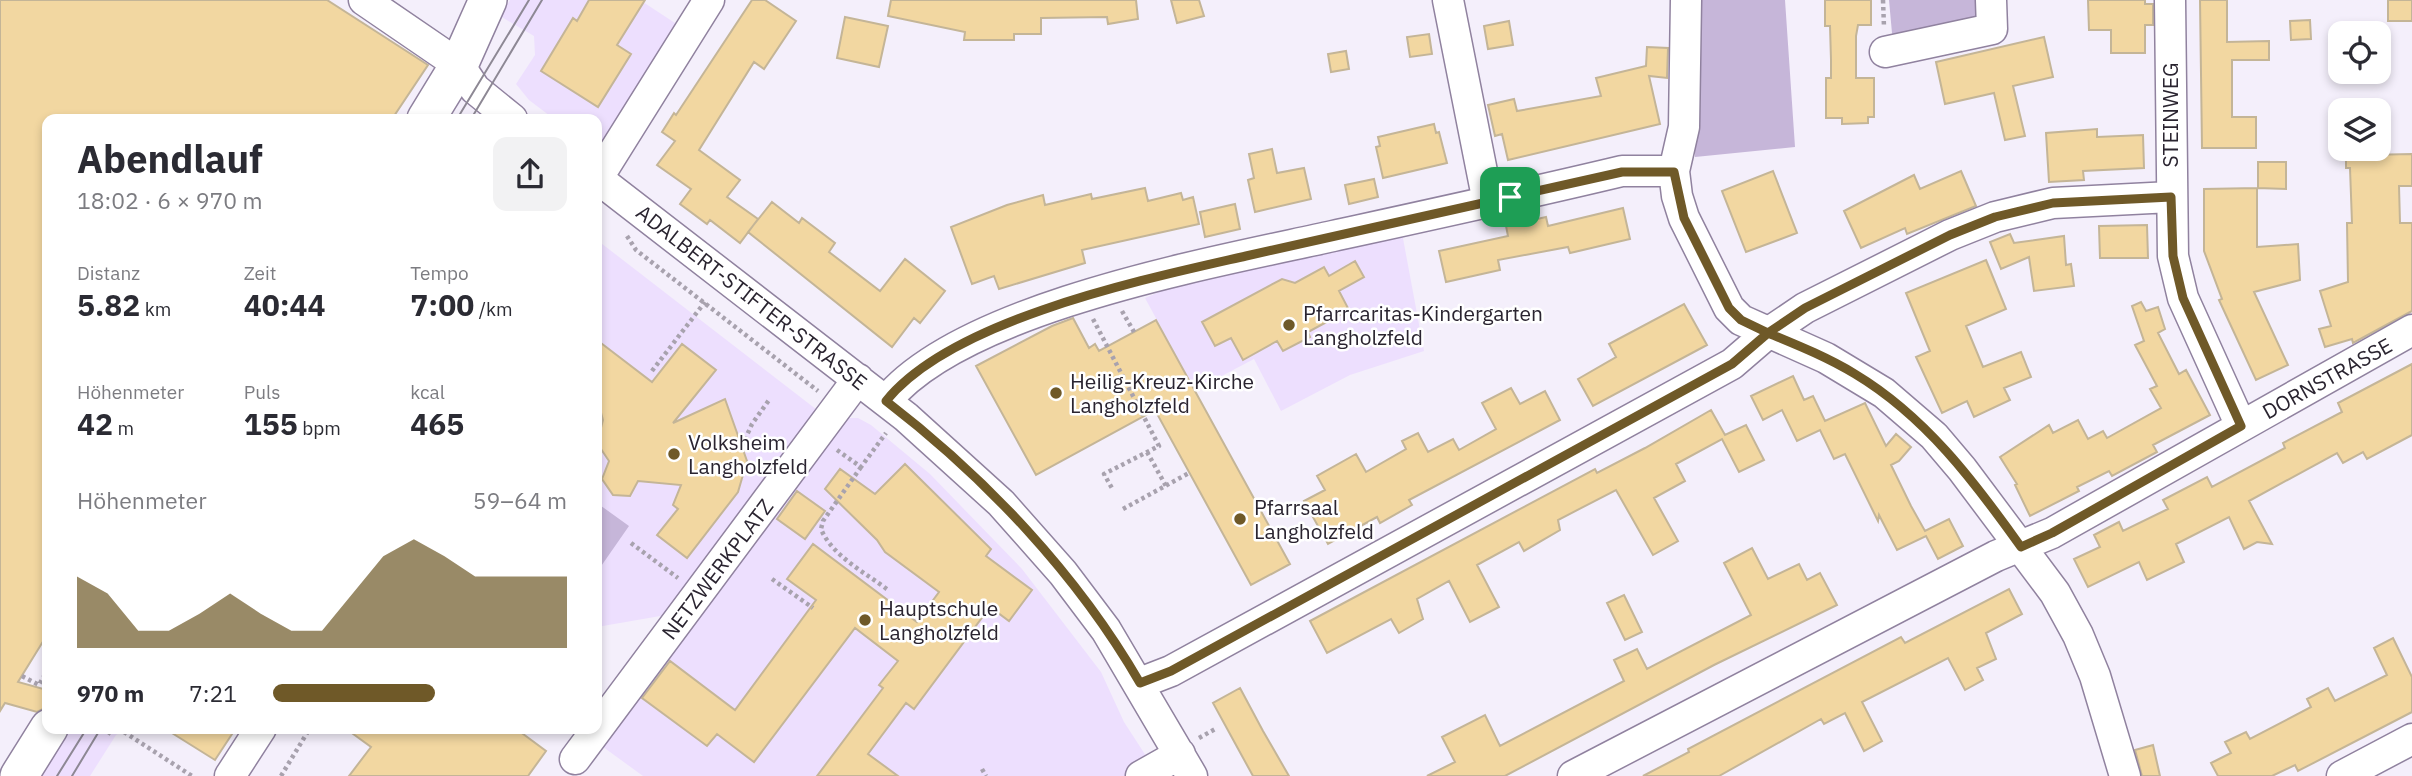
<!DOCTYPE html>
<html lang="de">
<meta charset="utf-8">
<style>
body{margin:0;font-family:"IBM Plex Sans",sans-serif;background:#f2f2f3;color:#2b2b33;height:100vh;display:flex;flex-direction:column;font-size:26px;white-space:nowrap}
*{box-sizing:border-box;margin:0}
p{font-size:23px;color:#7c7c81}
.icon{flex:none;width:38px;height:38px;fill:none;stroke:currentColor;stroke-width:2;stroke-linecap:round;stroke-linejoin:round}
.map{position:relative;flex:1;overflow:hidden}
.panel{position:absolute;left:42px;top:114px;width:560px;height:620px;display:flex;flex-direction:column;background:#fff;border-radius:14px;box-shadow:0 4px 10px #0003}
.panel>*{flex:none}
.buttons{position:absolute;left:2328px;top:21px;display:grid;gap:14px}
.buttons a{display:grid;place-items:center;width:63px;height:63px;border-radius:14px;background:#fff;box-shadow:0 4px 10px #0003;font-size:35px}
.pin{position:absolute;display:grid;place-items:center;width:60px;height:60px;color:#fff;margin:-30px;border-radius:14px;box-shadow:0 4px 10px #0006}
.round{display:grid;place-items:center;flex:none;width:74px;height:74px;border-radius:14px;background:#f2f2f3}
.headline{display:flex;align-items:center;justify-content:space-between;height:119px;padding:0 35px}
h1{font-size:38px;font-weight:700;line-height:52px}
.stats{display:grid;grid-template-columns:repeat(3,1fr);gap:10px;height:119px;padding:7px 35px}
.stats div{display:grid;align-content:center}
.stats b{font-size:30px;font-weight:700}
.stats small{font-size:19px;font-weight:400}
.stats p{font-size:19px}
.chart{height:196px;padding:14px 35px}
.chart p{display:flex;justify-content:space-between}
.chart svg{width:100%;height:126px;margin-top:7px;fill:#6f5928;opacity:.7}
ul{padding:0 35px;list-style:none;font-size:23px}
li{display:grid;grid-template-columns:112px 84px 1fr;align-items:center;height:52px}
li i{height:18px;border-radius:9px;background:#6f5928}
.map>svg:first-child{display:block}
.built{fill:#eddffe}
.green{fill:#c6b6d9}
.building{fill:#f2d7a1;stroke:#c4b597;stroke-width:2}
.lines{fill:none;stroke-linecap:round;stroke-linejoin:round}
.minor-casing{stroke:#90829f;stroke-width:33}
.major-casing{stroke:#90829f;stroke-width:40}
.path{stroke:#a8a2ae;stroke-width:4.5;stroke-dasharray:3.5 3.5;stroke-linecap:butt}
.minor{stroke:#fff;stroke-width:30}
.major{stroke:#fff;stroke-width:37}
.tram{stroke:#8d8894;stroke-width:2}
.route-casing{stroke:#fff;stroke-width:14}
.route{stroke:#6f5928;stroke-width:9}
.poi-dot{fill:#6f5928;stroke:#fff;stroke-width:2.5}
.labels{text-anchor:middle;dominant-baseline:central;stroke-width:5;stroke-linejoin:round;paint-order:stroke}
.street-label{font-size:21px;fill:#2a2430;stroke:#fff}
.poi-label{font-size:21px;fill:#2a2430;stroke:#fff;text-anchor:start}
</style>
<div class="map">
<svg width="2412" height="776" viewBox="0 0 2412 776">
<rect width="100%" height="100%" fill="#f4effb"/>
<!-- built -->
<path class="built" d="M 510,0 L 640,0 L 681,27 L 597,152 L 597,119 L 554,119 L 529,100 L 516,84 L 535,55 L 534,36 L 500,16 Z
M 1402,233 L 1424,351 L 1350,375 L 1281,411 L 1254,359 L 1195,390 L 1145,298 L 1173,286 Z
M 597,240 L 821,413 L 666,615 L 597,627 Z
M 847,418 L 858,418 L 871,425 L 930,474 L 1022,569 L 1101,672 L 1124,722 L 1159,776 L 643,776 L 599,744 Z
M 70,728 L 129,728 L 116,735 L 90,776 L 38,776 Z"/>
<!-- green -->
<path class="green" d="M 1697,0 L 1785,0 L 1795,147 L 1695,157 Z
M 1889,0 L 1984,0 L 1979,19 L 1896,40 L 1892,33 Z
M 597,503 L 629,526 L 597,572 Z"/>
<!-- building -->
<path class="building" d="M 0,0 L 327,0 L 428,65 L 392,119 L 47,119 L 47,635 L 18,682 L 47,690 L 47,707 L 37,712 L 5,703 L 0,711 Z
M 589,0 L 645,0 L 617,45 L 631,54 L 598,107 L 541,71 L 573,18 L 577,21 Z
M 752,0 L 765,0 L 796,21 L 764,69 L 754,62 L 699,150 L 740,180 L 727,197 L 758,219 L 740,243 L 710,220 L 707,224 L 680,204 L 691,189 L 657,165 L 675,141 L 662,132 L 674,113 L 676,115 Z
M 891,0 L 1136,0 L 1138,19 L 1108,24 L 1107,17 L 1041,18 L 1041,34 L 1014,34 L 1014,40 L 964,40 L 965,32 L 888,16 Z
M 1171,0 L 1199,0 L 1204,16 L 1177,23 Z
M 1825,0 L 1871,0 L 1871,25 L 1858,25 L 1856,36 L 1856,78 L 1874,78 L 1874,117 L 1868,117 L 1868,123 L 1842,124 L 1842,118 L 1826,118 L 1826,78 L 1831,78 L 1831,60 L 1830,26 L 1825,26 Z
M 2088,0 L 2145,0 L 2145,4 L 2153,4 L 2153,25 L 2145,25 L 2145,53 L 2111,53 L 2111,30 L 2089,30 Z
M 2200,0 L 2227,0 L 2227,42 L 2269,41 L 2269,60 L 2232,60 L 2232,117 L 2256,117 L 2256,148 L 2202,148 Z
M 2388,0 L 2412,0 L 2412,21 L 2388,21 Z
M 845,17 L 888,26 L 879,67 L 837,58 Z
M 2310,20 L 2311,39 L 2291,40 L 2290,21 Z
M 1509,21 L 1513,45 L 1488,49 L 1484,26 Z
M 1429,34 L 1432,54 L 1410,57 L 1407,37 Z
M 2044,37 L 2053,77 L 2013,86 L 2025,136 L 2005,140 L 1994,93 L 1945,104 L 1936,62 Z
M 1647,47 L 1668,48 L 1667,78 L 1649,76 L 1660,124 L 1508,160 L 1502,134 L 1495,136 L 1488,105 L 1514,99 L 1517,111 L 1601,96 L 1596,78 L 1646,66 Z
M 1346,51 L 1349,69 L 1331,72 L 1328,54 Z
M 1434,124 L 1436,133 L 1439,132 L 1447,163 L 1383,178 L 1376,147 L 1380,146 L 1378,137 Z
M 2097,129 L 2097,137 L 2143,135 L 2144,168 L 2083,171 L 2084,180 L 2049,182 L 2046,133 Z
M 1272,149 L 1277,173 L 1304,168 L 1311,199 L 1255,212 L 1248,180 L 1254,178 L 1249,154 Z
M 2346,149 L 2367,149 L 2367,155 L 2412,154 L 2412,186 L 2399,186 L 2400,223 L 2412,223 L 2412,311 L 2353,343 L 2352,339 L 2325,347 L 2319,329 L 2331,326 L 2320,291 L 2348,282 L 2347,223 L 2352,223 L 2350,168 L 2346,168 Z
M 2258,162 L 2286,162 L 2286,189 L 2258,188 Z
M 1773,171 L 1797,233 L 1746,252 L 1722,191 Z
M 1961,171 L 1976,206 L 1907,234 L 1905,228 L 1861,248 L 1844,211 L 1914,175 L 1920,189 Z
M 1374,179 L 1378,197 L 1349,204 L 1345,185 Z
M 1145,188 L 1148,201 L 1181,193 L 1183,200 L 1193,197 L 1199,224 L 1082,250 L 1085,263 L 999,289 L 994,276 L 972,284 L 951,227 L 1007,205 L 1043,195 L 1045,205 L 1091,194 L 1092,199 Z
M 2257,188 L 2257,247 L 2298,244 L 2300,280 L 2254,292 L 2288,365 L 2256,380 L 2219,300 L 2222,299 L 2204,251 L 2204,189 Z
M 772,202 L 799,223 L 802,218 L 835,243 L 829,252 L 880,291 L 905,259 L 945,291 L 920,323 L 914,318 L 892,347 L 748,232 Z
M 1235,204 L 1240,229 L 1205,237 L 1200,212 Z
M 1623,208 L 1630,239 L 1570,253 L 1568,247 L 1498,260 L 1500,270 L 1446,282 L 1439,251 L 1508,236 L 1506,226 L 1546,217 L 1548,226 Z
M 2147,225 L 2148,258 L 2100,258 L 2099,226 Z
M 2010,234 L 2014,243 L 2064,236 L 2066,265 L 2071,264 L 2074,286 L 2034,291 L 2029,257 L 2001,269 L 1990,242 Z
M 1986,260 L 2006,309 L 1966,326 L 1983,367 L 2021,352 L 2031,377 L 2004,388 L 2010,400 L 1974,417 L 1967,401 L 1942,413 L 1916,357 L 1930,351 L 1906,293 Z
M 1355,261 L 1364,277 L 1339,291 L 1349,310 L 1308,332 L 1310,337 L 1283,351 L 1277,341 L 1243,360 L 1231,338 L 1215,346 L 1202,322 L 1282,279 L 1295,283 L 1324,267 L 1329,276 Z
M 2141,302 L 2146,311 L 2158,307 L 2165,329 L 2158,333 L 2179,374 L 2186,370 L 2210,415 L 2153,445 L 2157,452 L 2112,476 L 2109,471 L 2077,487 L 2079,491 L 2030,516 L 2015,485 L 2017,484 L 2000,457 L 2049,425 L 2053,433 L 2078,420 L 2088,439 L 2103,431 L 2107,438 L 2161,408 L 2150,389 L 2157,386 L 2135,345 L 2144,341 L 2132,306 Z
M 1684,304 L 1707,345 L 1593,406 L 1578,379 L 1616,357 L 1609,344 Z
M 1073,318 L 1089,348 L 1095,344 L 1099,351 L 1156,320 L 1290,564 L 1251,585 L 1155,410 L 1036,475 L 976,366 L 1052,326 Z
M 597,340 L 652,382 L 682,344 L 716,370 L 673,423 L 725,399 L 747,461 L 738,492 L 687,558 L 657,535 L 678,509 L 673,505 L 681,485 L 638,481 L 630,496 L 613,495 L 602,479 L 609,461 L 597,443 L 603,420 L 597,398 Z
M 2412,364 L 2412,435 L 2367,459 L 2363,452 L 2343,463 L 2337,453 L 2249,501 L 2272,544 L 2257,542 L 2244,549 L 2229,517 L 2176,544 L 2184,562 L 2147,580 L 2139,562 L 2088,587 L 2074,559 L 2100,547 L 2094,535 L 2119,522 L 2123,531 L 2168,509 L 2163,500 L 2207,477 L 2212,487 L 2285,448 L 2283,443 L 2342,412 L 2338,403 Z
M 1793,376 L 1804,400 L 1813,396 L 1825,421 L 1865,403 L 1886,446 L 1896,434 L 1911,447 L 1899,461 L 1891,465 L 1911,506 L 1925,531 L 1949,519 L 1963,546 L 1938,559 L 1926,536 L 1897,550 L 1879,515 L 1878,521 L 1845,454 L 1834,459 L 1820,430 L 1797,441 L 1782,410 L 1763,420 L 1751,396 Z
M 1511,388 L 1520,404 L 1545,391 L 1560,420 L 1409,500 L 1412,505 L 1380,523 L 1377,517 L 1328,544 L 1304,501 L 1325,490 L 1317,476 L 1356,454 L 1366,472 L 1406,449 L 1402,441 L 1418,433 L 1428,452 L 1453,439 L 1459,450 L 1496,429 L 1482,403 Z
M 1711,410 L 1725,435 L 1746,425 L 1764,460 L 1739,472 L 1722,439 L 1676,464 L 1685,481 L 1654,498 L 1678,541 L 1653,555 L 1616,490 L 1558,520 L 1560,530 L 1524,551 L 1519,542 L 1477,565 L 1499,607 L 1470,622 L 1449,581 L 1417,599 L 1423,619 L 1399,633 L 1391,619 L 1327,653 L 1310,621 L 1595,469 L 1597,473 L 1645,448 Z
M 905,464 L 991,549 L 986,556 L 1032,590 L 1009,621 L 990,607 L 914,709 L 906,703 L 868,754 L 898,776 L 817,776 L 883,688 L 879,685 L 898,661 L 855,628 L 754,762 L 717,734 L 707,746 L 642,698 L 670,661 L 735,710 L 816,600 L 787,579 L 813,544 L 917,622 L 939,592 L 885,552 L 877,540 L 825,489 L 840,469 L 875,494 Z
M 797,491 L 825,511 L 805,539 L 777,519 Z
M 1752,548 L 1768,579 L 1799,564 L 1807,580 L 1820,573 L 1837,605 L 1714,665 L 1505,776 L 1427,776 L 1455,762 L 1442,737 L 1485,715 L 1500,746 L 1624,681 L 1614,660 L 1637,649 L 1647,669 L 1751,615 L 1724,563 Z
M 2009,589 L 2022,614 L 1986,633 L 1996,659 L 1977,668 L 1983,680 L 1965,690 L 1948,658 L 1862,702 L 1882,741 L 1864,751 L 1845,713 L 1824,724 L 1821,719 L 1719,776 L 1643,776 L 1689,752 L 1688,749 L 1901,637 L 1905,643 Z
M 1624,595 L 1642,632 L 1625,640 L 1607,603 Z
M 2393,638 L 2412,677 L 2412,712 L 2298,771 L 2295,765 L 2272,776 L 2218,776 L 2211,763 L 2231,753 L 2225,742 L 2246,732 L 2250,739 L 2311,707 L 2307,699 L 2328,688 L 2335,701 L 2387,675 L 2374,648 Z
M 1240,688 L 1263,731 L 1289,776 L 1253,776 L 1236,745 L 1213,703 Z
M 164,728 L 236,728 L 215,760 Z
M 345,728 L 515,728 L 546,751 L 528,776 L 349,776 L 371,747 Z
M 2153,745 L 2160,776 L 2142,776 L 2135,750 Z"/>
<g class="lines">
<defs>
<path id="minor" d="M 364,0 L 459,65 L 475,89 L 512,119
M 1448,0 L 1488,202
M 1686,0 L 1684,127 L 1674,171 L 1677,196 L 1684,218 L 1729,308 L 1741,320 L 1826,358 L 1884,393 L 1934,436 L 1962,469 L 2055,593 L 2078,635 L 2095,676 L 2125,776
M 2170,0 L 2173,256 L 2183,298 L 2241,426
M 1885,52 L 1992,29 L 1991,0
M 597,178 L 906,417 L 1001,503 L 1063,573 L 1106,630 L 1192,776
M 597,179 L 709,0
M 886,401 C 962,307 1216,262 1333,236 C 1429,215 1526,194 1622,171 L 1674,171
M 1140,683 L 1171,671 L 1732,364 L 1768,333 L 1805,308 L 1950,235 L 1995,217 L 2053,203 L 2171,197
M 575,759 L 858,379
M 230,776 L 261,728
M 1141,776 L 1180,754
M 1573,776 L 1996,556 L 2052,533 L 2412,330
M 2342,776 L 2412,739"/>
<path id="major" d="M 426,119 L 459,65 L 488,0
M 19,776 L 49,728"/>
</defs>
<!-- minor casing -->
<use href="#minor" class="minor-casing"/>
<!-- major casing -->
<use href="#major" class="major-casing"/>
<!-- path -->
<path class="path" d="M 1883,0 L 1884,27
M 627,236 L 636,250 L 818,391
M 1122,311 L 1134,332
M 1093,319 L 1159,446 L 1104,474 L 1113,490
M 652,371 L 705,302
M 742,446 L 752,424 L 769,400
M 837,450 L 861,467 L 886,433
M 1147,452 L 1166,486
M 861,467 L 823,521 L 821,529 C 832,556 866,573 888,590
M 1123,509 L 1189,473
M 631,543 L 678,578
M 772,579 L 813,608
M 22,676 L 39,685 L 47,671
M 108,732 L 111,734 L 114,728
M 124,732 L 192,776
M 1199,738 L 1217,728
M 982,769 L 986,776
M 281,776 L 310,728"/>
<!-- minor -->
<use href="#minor" class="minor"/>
<!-- major -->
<use href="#major" class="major"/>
<!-- tram -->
<path class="tram" d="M 457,119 L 529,0
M 471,119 L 542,0
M 57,776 L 87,728
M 72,776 L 101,728"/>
</g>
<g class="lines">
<defs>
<path id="route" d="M 1510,197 C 1422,217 1334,236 1246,256 C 1145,279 952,319 886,401 C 986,478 1077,574 1140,683 L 1171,671 L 1732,364 L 1768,333 C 1797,345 1827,357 1855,374 C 1925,416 1974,481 2021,547 L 2052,533 L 2241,426 L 2183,298 L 2173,256 L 2171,197 L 2053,203 L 1995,217 L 1950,235 L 1805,308 L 1768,333 L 1741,320 L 1729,308 L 1684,218 L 1674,172 L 1622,172 L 1510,197"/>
</defs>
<!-- route casing -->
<use href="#route" class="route-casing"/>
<!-- route -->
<use href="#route" class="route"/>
</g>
<!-- markers -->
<g class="poi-dot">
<circle cx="1289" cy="325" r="7"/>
<circle cx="1056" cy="393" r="7"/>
<circle cx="674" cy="454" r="7"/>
<circle cx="1240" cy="519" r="7"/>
<circle cx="865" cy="620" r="7"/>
</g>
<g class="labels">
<!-- street labels -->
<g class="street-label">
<text transform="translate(2170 115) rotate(-90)">STEINWEG</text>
<text transform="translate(752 297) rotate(38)">ADALBERT-STIFTER-STRASSE</text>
<text transform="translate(2327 378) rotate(-29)">DORNSTRASSE</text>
<text transform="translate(717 569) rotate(-53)">NETZWERKPLATZ</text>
</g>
<!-- poi labels -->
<g class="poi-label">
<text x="1303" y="313">Pfarrcaritas-Kindergarten<tspan x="1303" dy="24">Langholzfeld</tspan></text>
<text x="1070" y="381">Heilig-Kreuz-Kirche<tspan x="1070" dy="24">Langholzfeld</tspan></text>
<text x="688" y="442">Volksheim<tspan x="688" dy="24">Langholzfeld</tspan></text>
<text x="1254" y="507">Pfarrsaal<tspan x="1254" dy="24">Langholzfeld</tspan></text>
<text x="879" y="608">Hauptschule<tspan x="879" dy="24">Langholzfeld</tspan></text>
</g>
</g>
</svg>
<div class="buttons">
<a><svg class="icon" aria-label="locate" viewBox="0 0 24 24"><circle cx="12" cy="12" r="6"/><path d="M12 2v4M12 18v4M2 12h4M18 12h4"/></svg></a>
<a><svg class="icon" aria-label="layers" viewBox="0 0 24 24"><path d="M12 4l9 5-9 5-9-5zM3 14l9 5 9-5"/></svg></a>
</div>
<div class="pin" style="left:1510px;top:197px;background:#1e9e55"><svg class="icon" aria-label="arrive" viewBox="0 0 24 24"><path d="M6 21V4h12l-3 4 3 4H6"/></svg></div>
<section class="panel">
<div class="headline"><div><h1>Abendlauf</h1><p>18:02 · 6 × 970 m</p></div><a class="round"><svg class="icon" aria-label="share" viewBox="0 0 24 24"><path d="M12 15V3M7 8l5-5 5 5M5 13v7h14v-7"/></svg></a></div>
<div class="stats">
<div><p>Distanz</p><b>5.82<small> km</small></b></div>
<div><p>Zeit</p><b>40:44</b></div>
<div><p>Tempo</p><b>7:00<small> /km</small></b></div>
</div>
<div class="stats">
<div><p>Höhenmeter</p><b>42<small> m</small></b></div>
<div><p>Puls</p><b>155<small> bpm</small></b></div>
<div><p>kcal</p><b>465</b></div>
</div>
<div class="chart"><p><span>Höhenmeter</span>59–64 m</p>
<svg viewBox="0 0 160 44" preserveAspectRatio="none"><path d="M0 44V19L10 25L20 38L30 38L40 32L50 25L60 32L70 38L80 38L90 25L100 12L110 6L120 12L130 19L140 19L150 19L160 19V44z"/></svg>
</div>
<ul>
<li><b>970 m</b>7:21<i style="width:55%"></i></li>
</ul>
</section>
</div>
